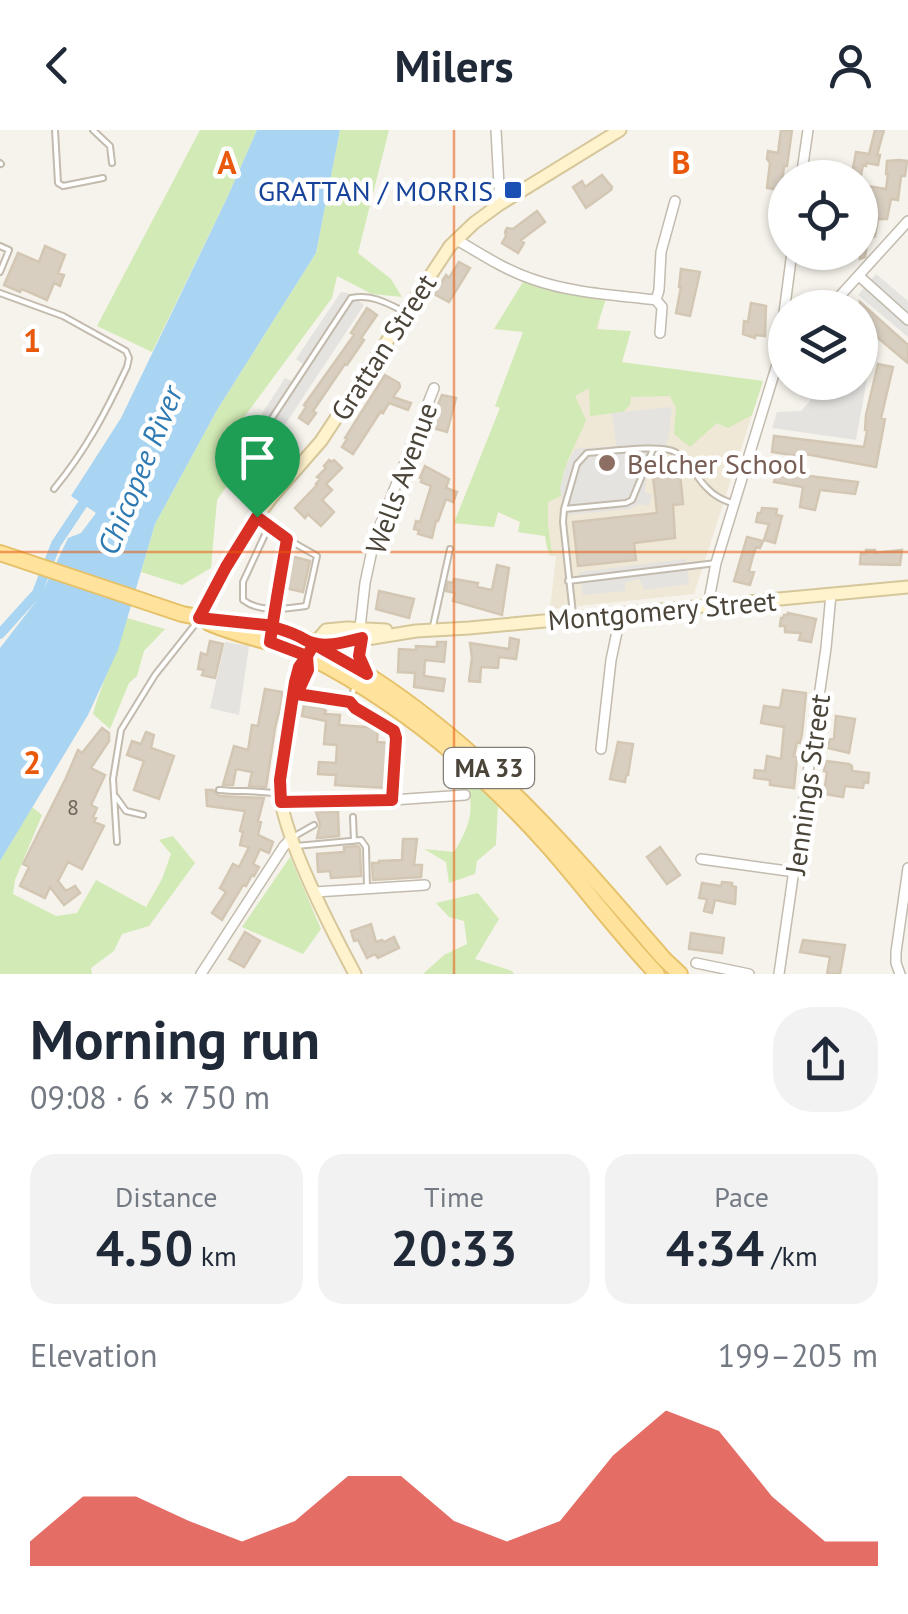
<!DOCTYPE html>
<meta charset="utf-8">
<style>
body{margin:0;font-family:"PT Sans",sans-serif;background:#f2f2f3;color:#1f2937;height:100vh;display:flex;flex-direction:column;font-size:38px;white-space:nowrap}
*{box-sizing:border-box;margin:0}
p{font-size:32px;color:#747a83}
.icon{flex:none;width:55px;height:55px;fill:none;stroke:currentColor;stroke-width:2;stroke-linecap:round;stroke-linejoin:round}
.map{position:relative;height:844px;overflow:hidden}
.panel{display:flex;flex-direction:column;background:#fff;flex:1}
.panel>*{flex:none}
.fabs{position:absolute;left:768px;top:30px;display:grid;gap:20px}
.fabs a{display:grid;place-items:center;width:110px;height:110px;border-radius:50%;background:#fff;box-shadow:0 2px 8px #0004;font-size:50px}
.pin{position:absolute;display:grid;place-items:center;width:85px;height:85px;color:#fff;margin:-102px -42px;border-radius:50% 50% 50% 0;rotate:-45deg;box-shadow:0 0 10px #0007}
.pin .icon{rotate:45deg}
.round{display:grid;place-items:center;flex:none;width:105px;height:105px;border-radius:40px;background:#f2f2f3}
.overview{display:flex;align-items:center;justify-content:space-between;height:170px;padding:0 30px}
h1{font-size:55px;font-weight:700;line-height:75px}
.stats{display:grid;grid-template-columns:repeat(3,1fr);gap:15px;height:170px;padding:10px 30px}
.stats div{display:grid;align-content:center;border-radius:25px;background:#f2f2f3;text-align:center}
.stats b{font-size:50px;font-weight:700}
.stats small{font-size:28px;font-weight:400}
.stats p{font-size:28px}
.chart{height:280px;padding:20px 30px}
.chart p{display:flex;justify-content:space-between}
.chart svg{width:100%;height:180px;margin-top:10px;fill:#d93025;opacity:.7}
header{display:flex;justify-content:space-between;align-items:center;height:130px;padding:0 30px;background:#fff;font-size:45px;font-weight:700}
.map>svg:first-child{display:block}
.education{fill:#efe8d6}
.green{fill:#d2eab5}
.parking{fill:#e5e3e0}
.water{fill:#a9d4f2}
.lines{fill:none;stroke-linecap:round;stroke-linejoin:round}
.canal{stroke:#a9d4f2;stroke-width:10}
.building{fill:#d8cfc1;stroke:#d3c7b4;stroke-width:2.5}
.lane-casing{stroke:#c2bbae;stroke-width:8}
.street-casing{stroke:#c2bbae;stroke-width:12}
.secondary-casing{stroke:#d6c79b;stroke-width:15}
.primary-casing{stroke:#e6c16a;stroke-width:18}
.lane{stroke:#fff;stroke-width:4}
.street{stroke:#fff;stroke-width:9}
.secondary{stroke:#fff3cd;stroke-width:11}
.primary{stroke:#ffe39c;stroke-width:14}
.route-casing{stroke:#fff;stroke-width:20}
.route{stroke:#d93025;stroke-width:12}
.grid{fill:none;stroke:#e8590c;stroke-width:2.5;stroke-opacity:0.55}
.transit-dot{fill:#1a4fb4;stroke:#fff;stroke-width:4}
.education-dot{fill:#8d6e63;stroke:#fff;stroke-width:4}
.labels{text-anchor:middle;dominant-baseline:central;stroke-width:9;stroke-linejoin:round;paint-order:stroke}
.number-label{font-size:22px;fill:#6e675b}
.shield{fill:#fff;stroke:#817c74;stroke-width:2.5}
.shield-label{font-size:25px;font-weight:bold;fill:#4b4439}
.transit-label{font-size:28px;fill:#164399;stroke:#fff;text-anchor:end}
.street-label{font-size:28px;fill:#4b4439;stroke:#fff}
.education-label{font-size:28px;fill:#785e54;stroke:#fff;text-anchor:start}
.water-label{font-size:30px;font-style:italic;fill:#2e7ab2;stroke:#fff}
.grid-label{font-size:32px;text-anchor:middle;font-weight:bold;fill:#e8590c;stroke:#fff;stroke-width:9;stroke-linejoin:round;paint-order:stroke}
</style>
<header><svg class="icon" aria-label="back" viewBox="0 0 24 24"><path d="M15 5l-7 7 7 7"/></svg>Milers<svg class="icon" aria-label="person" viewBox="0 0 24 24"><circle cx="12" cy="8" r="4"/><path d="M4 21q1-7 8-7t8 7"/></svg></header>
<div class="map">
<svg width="908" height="844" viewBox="0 0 908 844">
<rect width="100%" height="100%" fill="#f6f3ec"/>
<!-- education -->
<path class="education" d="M 602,171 L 595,230 L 763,251 L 694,464 L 550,479 L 556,426 L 549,426 L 545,406 L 518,402 L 520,392 L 498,382 L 494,397 L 454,393 L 500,278 L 495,276 Z"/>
<!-- green -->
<path class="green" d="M 200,0 L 257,0 L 228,66 L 152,222 L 97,196 Z
M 340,0 L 389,0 L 358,123 L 391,149 L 402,167 L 372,164 L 337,146 L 332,168 L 239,294 L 249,312 L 246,329 L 217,370 L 211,438 L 182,455 L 141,442 L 155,394 L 217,280 L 316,123 Z
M 523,152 L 606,169 L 596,199 L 631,201 L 622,232 L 763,251 L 752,285 L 728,298 L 717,293 L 690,317 L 674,304 L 676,278 L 670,266 L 631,267 L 630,275 L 623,282 L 590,286 L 589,258 L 575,266 L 586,290 C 577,314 559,340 561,366 L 548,372 L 548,395 L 552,424 L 547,418 L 545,406 L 518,402 L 520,392 L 498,382 L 494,397 L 454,393 L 500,278 L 495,276 L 523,202 L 494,199 Z
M 127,488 L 165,499 L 144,521 L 137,546 L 129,553 L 110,599 L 93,584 C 102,551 118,521 127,488 Z
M 464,640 L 498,674 L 496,715 L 477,731 L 475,744 L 449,753 L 446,732 L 424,719 L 454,722 C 474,689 474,677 464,640 Z
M 32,677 L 42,685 L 15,750 L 13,764 L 56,786 L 77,783 L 96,750 L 146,777 L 162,749 L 171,724 L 159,710 L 173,706 L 195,733 L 149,796 L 122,804 L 114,821 L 91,838 L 92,844 L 0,844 L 0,731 Z
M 290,727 L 321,799 L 303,824 L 242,797 Z
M 478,763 L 499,789 L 475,829 L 512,841 L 514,844 L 423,844 L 444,825 L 467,814 L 464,791 L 449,787 L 436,773 Z"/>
<!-- parking -->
<path class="parking" d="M 876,144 L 908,171 L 908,207 L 858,165 Z
M 341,162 L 348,163 L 364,175 L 269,319 L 254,310 L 263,295 L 258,290 L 285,248 L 292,251 L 303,234 L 296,229 Z
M 860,212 L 876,231 L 868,243 L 856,310 L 772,298 L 777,282 L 801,281 L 826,253 L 860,252 Z
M 672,277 L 669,305 L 662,329 L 650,338 L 646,350 L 645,362 L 652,365 L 649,376 L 640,374 L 630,379 L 567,385 L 562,370 L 560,358 L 567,334 L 575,319 L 616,316 L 612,283 Z
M 686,429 L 689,454 L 644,460 L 640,449 L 626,452 L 625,461 L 583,465 L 579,442 Z
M 225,512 L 249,516 L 239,585 L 210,578 Z"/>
<!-- water -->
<path class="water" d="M 257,0 L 340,0 L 316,123 L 217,280 L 155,394 L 118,520 L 88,585 L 0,731 L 0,518 L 41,465 L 68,408 L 81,403 L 96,383 L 71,366 L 121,288 L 228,66 Z"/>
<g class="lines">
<!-- canal -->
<path class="canal" d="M 0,504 L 37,463 L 56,414 L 90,363"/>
</g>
<!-- building -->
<path class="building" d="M 781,0 L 792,0 L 787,36 L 784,36 L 781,60 L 767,58 L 770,33 L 767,29 L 768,21 L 778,23 Z
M 875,0 L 884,0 L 877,25 L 880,25 L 878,35 L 866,33 L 866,36 L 863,35 L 861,45 L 852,43 L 856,22 L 869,24 Z
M 899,30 L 907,31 L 905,46 L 901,46 L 898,70 L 891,69 L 887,89 L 878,89 L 875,106 L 868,109 L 865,127 L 860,129 L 860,55 L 886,59 L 888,44 L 886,44 L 887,31 Z
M 602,45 L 612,57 L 611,60 L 586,78 L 573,57 L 582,51 L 585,57 Z
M 537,81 L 545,92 L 521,110 L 524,113 L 518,123 L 502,113 L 506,106 L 505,102 L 507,98 L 513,99 Z
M 45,116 L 65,125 L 58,143 L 64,145 L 60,156 L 54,153 L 47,170 L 22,159 L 20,162 L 4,155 L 18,123 L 39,132 Z
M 459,132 L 470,138 L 449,172 L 434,164 L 446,145 L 449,148 Z
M 681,139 L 700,142 L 690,186 L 676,183 L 681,157 L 679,157 Z
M 860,172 L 908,215 L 908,233 L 860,193 Z
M 751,173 L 766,176 L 765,206 L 755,205 L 755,208 L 743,204 L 744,191 L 748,192 Z
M 367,178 L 377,185 L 361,208 L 364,210 L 347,235 L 345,234 L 313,281 L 316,283 L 308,294 L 299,288 L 306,277 L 304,275 L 354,205 L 351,203 Z
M 878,234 L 893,237 L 881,288 L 885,289 L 876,337 L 800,323 L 799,326 L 772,322 L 774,306 L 864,317 L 867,301 L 865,300 L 866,285 Z
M 385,245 L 399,253 L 400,257 L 393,267 L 411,273 L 408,280 L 389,273 L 383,283 L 381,281 L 353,324 L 342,317 L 347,309 L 345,308 Z
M 442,265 L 456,268 L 447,302 L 429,297 Z
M 329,330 L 331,332 L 334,330 L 342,338 L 326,354 L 332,360 L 322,370 L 334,382 L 321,396 L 308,384 L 305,388 L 295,378 L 317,355 L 316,354 L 320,349 L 317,347 L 326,338 L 324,336 Z
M 425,336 L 449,349 L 446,358 L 457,362 L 453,372 L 446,369 L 438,391 L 436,391 L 432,408 L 418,404 L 419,400 L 414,399 L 416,391 L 420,392 L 431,356 L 421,352 L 422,349 L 420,348 Z
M 777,342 L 858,352 L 855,364 L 820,360 L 815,380 L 800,377 L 803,357 L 774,352 Z
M 680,344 L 683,374 L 673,375 L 675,408 L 634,413 L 636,430 L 578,436 L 573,392 L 657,383 L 653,346 Z
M 762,378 L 777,379 L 776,385 L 782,386 L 775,413 L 764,410 L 769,394 L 756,392 L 758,383 L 761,383 Z
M 747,407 L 763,411 L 760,418 L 756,417 L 753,426 L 749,441 L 754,442 L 750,455 L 734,451 Z
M 866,420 L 875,420 L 875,423 L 902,420 L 900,435 L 860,434 L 861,423 L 866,424 Z
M 290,426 L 310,431 L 303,462 L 285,458 Z
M 497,435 L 509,438 L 502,485 L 453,471 L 455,463 L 446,461 L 448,452 L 453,453 L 454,449 L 478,453 L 477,457 L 492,460 Z
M 379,461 L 414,469 L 409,488 L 376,479 Z
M 788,483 L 816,489 L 811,512 L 799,510 L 801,503 L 785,502 L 785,496 L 780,496 L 781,488 L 783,488 L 784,485 L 788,485 Z
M 510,508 L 519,510 L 516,529 L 499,527 L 498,538 L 481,537 L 480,552 L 469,551 L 472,528 L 470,513 L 509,519 Z
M 210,511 L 223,514 L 215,548 L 202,545 L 204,540 L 198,539 L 201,523 L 207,525 Z
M 437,512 L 446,512 L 444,532 L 425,530 L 424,546 L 445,549 L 443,561 L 414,557 L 415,543 L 398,542 L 399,519 L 416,520 L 416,516 L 437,517 Z
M 265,559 L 282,562 L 282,570 L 275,598 L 266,657 L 249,656 L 252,642 L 236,639 L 233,655 L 223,655 L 234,616 L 248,620 L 252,595 L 258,596 Z
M 783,560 L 806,563 L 802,604 L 800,613 L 797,612 L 794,626 L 797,627 L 794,658 L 770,655 L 770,650 L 754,648 L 755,640 L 765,641 L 767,626 L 781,629 L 784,597 L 761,593 L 764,576 L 780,578 Z
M 304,575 L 322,578 L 326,581 L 325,584 L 340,585 L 339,595 L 378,598 L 377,612 L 390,613 L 387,658 L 335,655 L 336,645 L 318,644 L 319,632 L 336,633 L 337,615 L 324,614 L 326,591 L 302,586 Z
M 836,586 L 855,589 L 849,623 L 828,618 L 829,610 L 834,608 Z
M 102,598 L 109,603 L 109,611 L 91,638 L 105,645 L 91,675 L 97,678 L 93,687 L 96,688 L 94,692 L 104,696 L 82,739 L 68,732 L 58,751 L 66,761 L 75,756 L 80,763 L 64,775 L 50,757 L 45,768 L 20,756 L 29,737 L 23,734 L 66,648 L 78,620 L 82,623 Z
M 146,602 L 154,605 L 151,618 L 174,626 L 159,669 L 134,660 L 144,631 L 127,625 L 132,611 L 141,614 Z
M 618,612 L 633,614 L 628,645 L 626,645 L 625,652 L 610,649 Z
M 826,631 L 849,634 L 852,636 L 852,641 L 869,643 L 868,653 L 864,652 L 863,658 L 845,656 L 843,667 L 824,664 L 827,642 L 824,641 Z
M 206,660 L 213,660 L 219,666 L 264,668 L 258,691 L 261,692 L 258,705 L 273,712 L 269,723 L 260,719 L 253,734 L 259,737 L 254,746 L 252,745 L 246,756 L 243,755 L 222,790 L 212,783 L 226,762 L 220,758 L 233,734 L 239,737 L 249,717 L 240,715 L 243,702 L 240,701 L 245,681 L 207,676 Z
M 316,682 L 338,682 L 339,706 L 317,708 L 320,694 Z
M 403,709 L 417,709 L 414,735 L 422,735 L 421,747 L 373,750 L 372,733 L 379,733 L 379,731 L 402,730 Z
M 358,716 L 360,719 L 361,746 L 331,748 L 330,741 L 318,742 L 317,724 L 344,722 L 344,717 Z
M 660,717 L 680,745 L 667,754 L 647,727 Z
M 722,752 L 732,753 L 732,756 L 736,757 L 735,774 L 715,770 L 712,783 L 704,781 L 707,769 L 699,768 L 702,753 L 721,756 Z
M 371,794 L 376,812 L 382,810 L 384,812 L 394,807 L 399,818 L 378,828 L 375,824 L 367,828 L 358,810 L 354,811 L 351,801 Z
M 245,802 L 260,811 L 244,837 L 229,829 Z
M 691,803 L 724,808 L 722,823 L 689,819 Z
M 803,810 L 845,815 L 840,844 L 827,844 L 830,827 L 800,822 Z"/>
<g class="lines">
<defs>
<path id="lane" d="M 55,0 L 58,53 L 63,56 L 103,48
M 93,0 L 110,16 L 112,33
M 0,33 L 1,34
M 0,116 L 9,120 L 0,142
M 0,163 L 63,186 L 126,221 L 129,228 L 127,237 C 106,282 86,320 54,359
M 653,319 L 632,370 L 626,373 L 564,379 L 577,334 L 587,323 C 606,322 661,314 675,322 C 689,329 696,348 707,358 C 715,367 724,370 734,374
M 281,350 L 268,339 L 253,321 L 257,311 L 351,168 C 370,164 385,172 401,180
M 564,379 L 563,392 L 573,484
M 261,390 L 287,409 L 317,426 L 306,476 C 286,479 260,483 243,470 L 243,452 L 269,396
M 568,451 L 716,433
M 273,493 L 287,409
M 433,496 L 450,419
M 354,559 L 350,572 L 355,577 L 394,601 L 396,608 L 392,669
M 298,564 L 348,571
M 219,660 C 240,662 258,660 279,664
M 116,667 L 126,681 L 143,685
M 353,687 L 354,711
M 293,707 L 314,695
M 117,712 L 113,649 L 121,600 L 155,545 L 197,492
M 296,716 L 361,710 L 366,717 L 367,758"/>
<path id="street" d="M 496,0 L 500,74
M 801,48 L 808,0
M 457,110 C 481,124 505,140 532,149 C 571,163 615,165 656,170
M 859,146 L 908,190
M 829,178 L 908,91
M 660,203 L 662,177 L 656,170 L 659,160 L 661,122 L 675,71
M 778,229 L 792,122
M 708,475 L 716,433 L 778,231 L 785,224
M 360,498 L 365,453 L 374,411 L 434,258
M 601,619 L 611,530 L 621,483
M 281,672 L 392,670 L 465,665
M 701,729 L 795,742
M 315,762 L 425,755
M 696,833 L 749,844
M 201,844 L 284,716 L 293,707
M 779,844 L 826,518 L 831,464
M 900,844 L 896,833 L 896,822 L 908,738"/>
<path id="secondary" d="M 199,488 L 226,437 L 257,387 L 272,367 L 321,311 L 450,116 L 474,93 L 500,74 L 620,0
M 362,508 L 359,526 L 367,545
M 318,514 L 336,514 L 416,501 L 469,498 L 908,457
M 297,564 L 308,540 L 307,525
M 355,844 C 332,801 277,696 279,651 L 297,543 L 314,514 L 326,500 L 347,498 L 386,500"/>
<path id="primary" d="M 0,423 L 182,484 C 217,492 253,489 287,501 C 318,512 347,532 374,549 C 489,624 575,726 664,829 L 680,844
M 209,493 C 242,508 278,511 310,527 C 400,573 481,641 548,716 C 585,758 618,803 657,844"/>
</defs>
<!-- lane casing -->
<use href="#lane" class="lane-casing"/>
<!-- street casing -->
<use href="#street" class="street-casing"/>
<!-- secondary casing -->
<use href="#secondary" class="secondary-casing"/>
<!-- primary casing -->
<use href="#primary" class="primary-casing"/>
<!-- lane -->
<use href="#lane" class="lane"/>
<!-- street -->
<use href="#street" class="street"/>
<!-- secondary -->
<use href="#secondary" class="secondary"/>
<!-- primary -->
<use href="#primary" class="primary"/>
</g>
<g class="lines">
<defs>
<path id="route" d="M 257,387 L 287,409 C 281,443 275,478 270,512 L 307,526 L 299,537 L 295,552 L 280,650 L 281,672 L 392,670 L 396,608 L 394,601 L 355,578 L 350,572 L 297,564 L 308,540 L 307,526 L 314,514 L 367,544 L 359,526 L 362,508 C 348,511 328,518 313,513 C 307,512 303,508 298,506 C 288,501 277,498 266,495 L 199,488 L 226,437 L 257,387"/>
</defs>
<!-- route casing -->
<use href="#route" class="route-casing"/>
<!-- route -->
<use href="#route" class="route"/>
</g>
<!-- grid -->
<path class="grid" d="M 454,0 L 454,844M 0,422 L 908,422"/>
<!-- markers -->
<rect class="transit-dot" x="503" y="50" width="20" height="20" rx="5"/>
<circle class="education-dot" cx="607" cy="333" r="10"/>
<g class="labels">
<!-- number labels -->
<g class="number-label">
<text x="73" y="677">8</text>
</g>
<!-- shield labels -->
<rect class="shield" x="444" y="618" width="90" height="40" rx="8"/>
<g class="shield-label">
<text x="489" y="638">MA 33</text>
</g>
<!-- transit labels -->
<g class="transit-label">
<text x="493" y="60">GRATTAN / MORRIS</text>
</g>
<!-- street labels -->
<g class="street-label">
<text transform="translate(383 217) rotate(-57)">Grattan Street</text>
<text transform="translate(401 348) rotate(-70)">Wells Avenue</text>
<text transform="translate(662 480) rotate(-5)">Montgomery Street</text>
<text transform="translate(807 654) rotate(-82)">Jennings Street</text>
</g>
<!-- education labels -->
<g class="education-label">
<text x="627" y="333">Belcher School</text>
</g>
<!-- water labels -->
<g class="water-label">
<text transform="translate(139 340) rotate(-68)">Chicopee River</text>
</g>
</g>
<g class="grid-label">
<text x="227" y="44">A</text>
<text x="681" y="44">B</text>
<text x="32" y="222">1</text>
<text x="32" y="644">2</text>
</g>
</svg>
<div class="fabs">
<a><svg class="icon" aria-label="locate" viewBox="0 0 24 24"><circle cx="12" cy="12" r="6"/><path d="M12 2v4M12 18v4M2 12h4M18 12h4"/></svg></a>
<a><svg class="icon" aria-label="layers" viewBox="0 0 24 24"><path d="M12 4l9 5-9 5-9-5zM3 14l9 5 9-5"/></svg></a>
</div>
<div class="pin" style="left:257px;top:387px;background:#1e9e55"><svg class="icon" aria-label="arrive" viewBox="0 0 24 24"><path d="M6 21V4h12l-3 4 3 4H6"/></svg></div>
</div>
<section class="panel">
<div class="overview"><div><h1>Morning run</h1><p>09:08 · 6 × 750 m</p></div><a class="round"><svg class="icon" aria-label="share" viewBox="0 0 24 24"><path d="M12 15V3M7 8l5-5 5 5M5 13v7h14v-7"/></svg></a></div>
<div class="stats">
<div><p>Distance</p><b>4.50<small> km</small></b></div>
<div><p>Time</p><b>20:33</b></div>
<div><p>Pace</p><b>4:34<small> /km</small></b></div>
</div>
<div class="chart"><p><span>Elevation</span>199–205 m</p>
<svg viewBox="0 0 160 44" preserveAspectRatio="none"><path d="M0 44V38L10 27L20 27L30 33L40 38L50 33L60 22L70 22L80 33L90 38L100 33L110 17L120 6L130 11L140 27L150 38L160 38V44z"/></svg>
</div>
</section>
